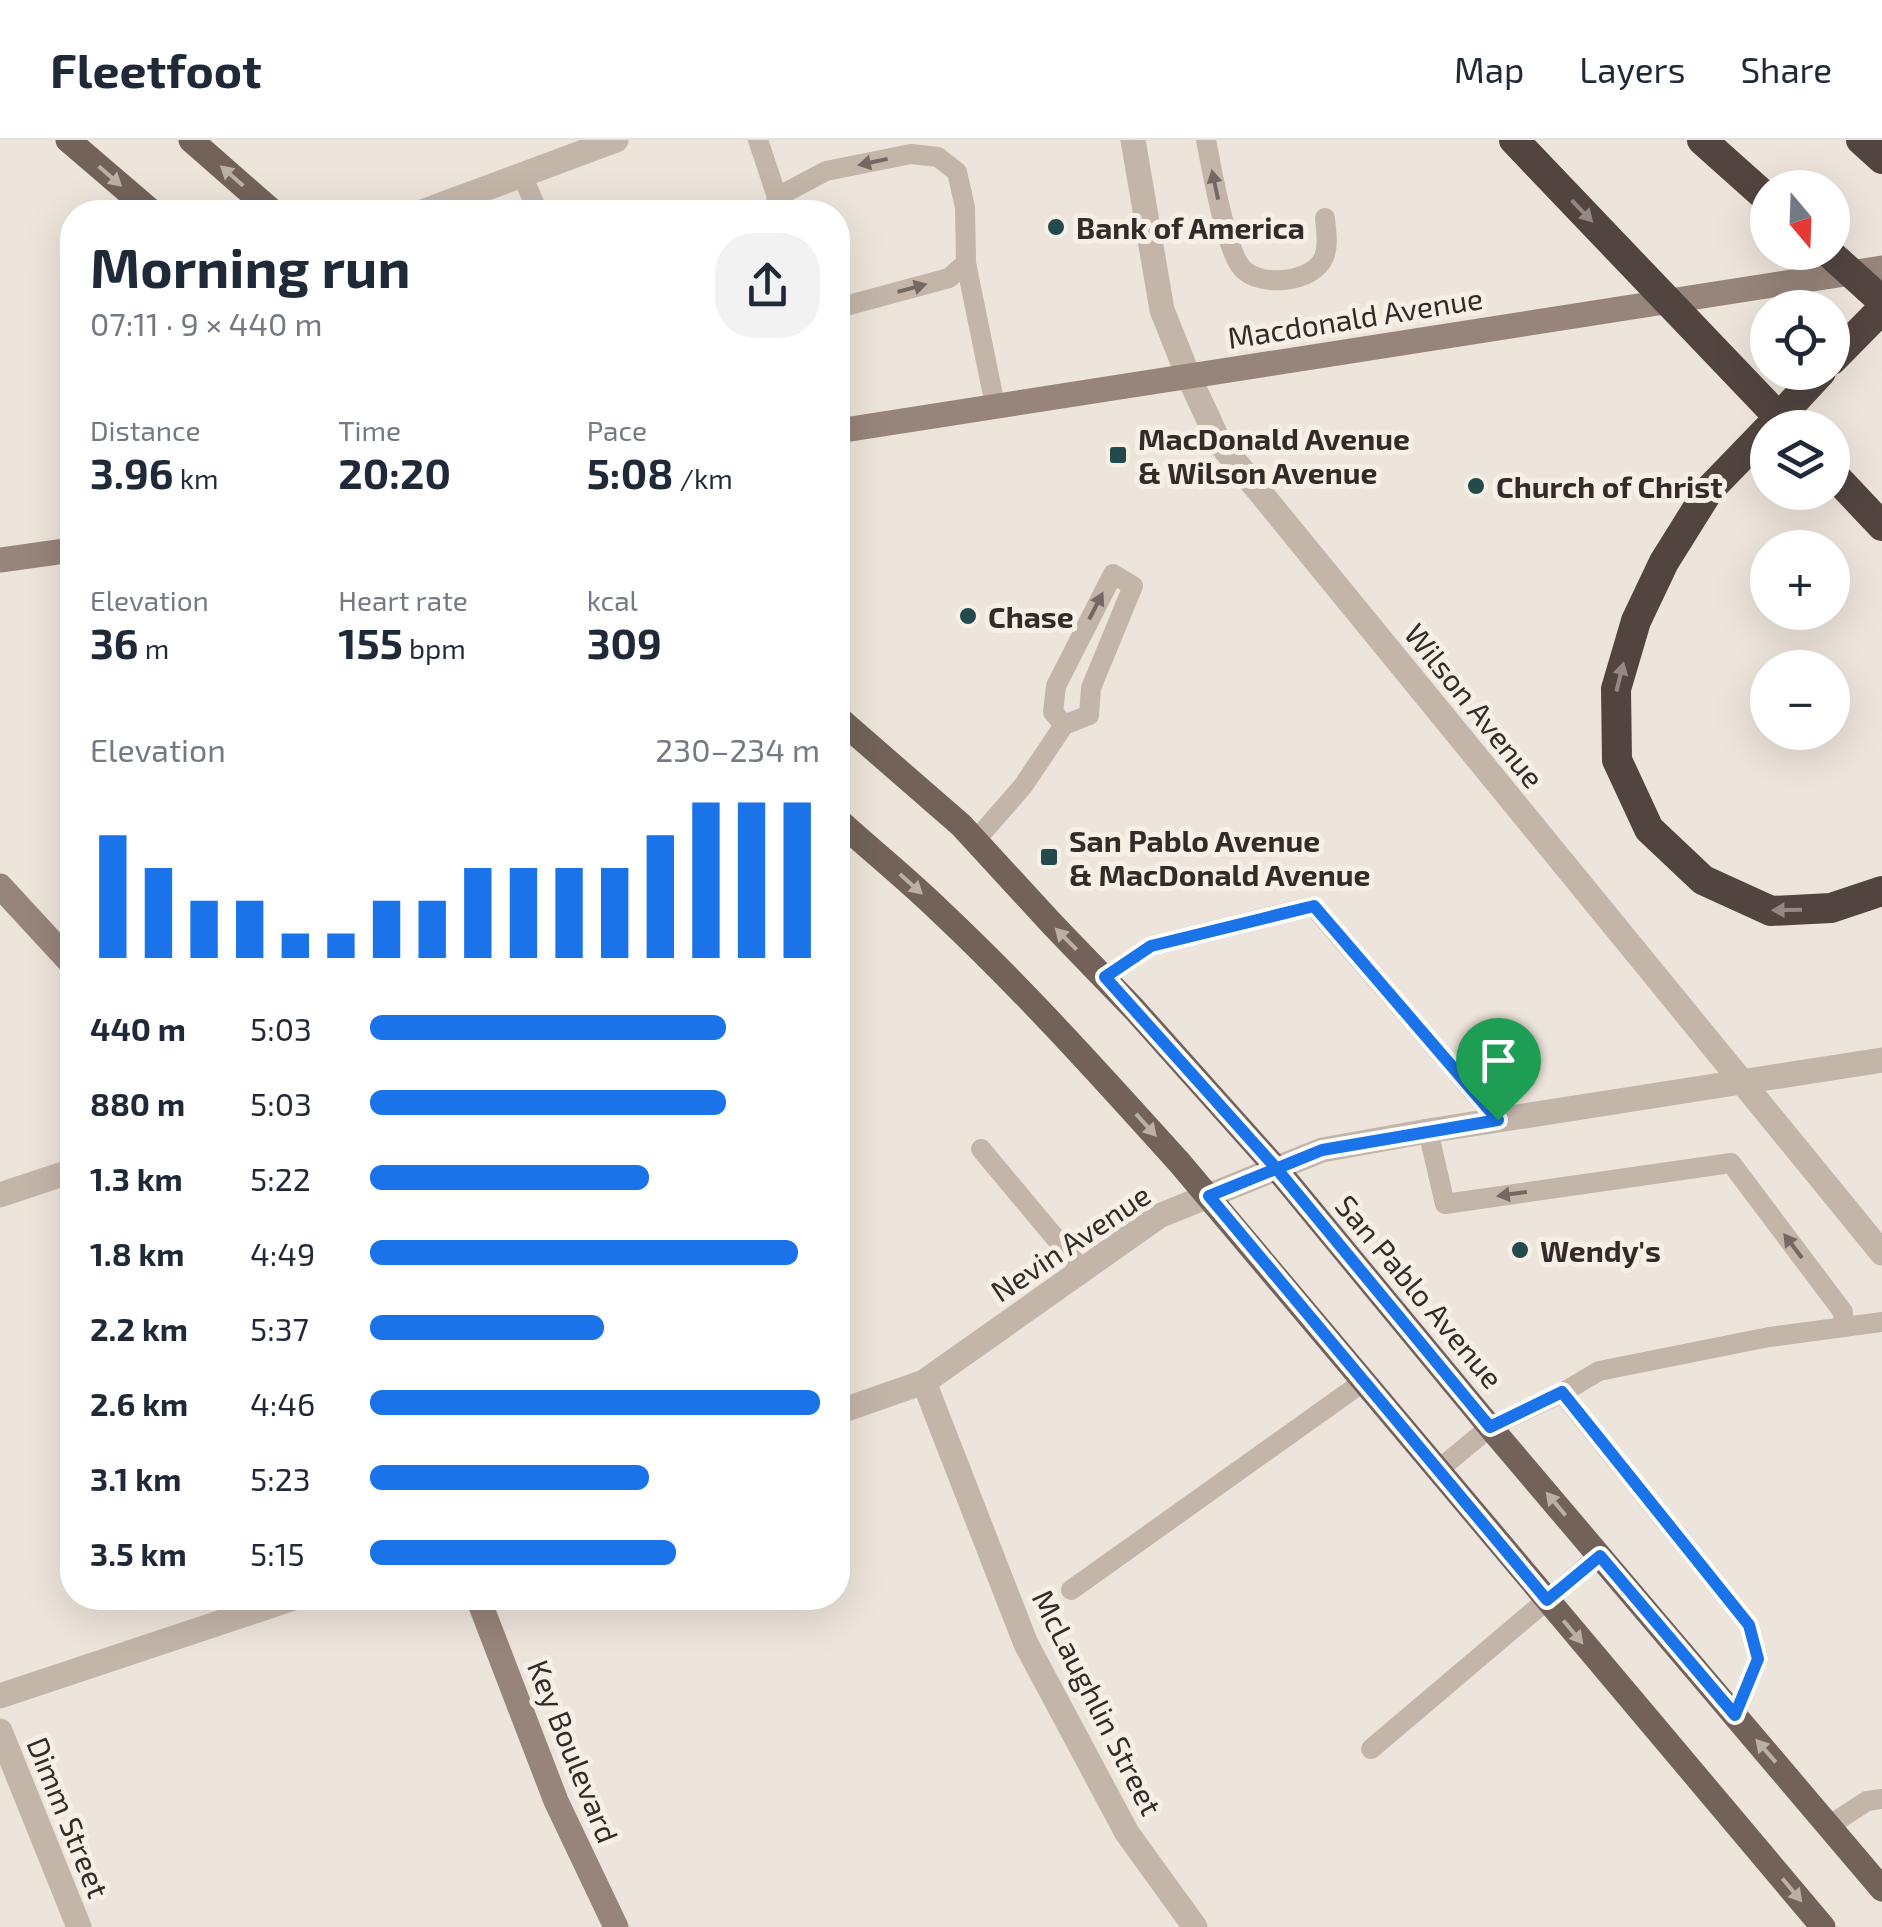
<!DOCTYPE html>
<meta charset="utf-8">
<style>
body{margin:0;font-family:"Exo 2",sans-serif;background:#f2f2f3;color:#1f2937;height:100vh;display:flex;flex-direction:column;font-size:38px;white-space:nowrap}
*{box-sizing:border-box;margin:0}
p{font-size:32px;color:#747a83}
.icon{flex:none;width:55px;height:55px;fill:none;stroke:currentColor;stroke-width:2;stroke-linecap:round;stroke-linejoin:round}
.map{position:relative;flex:1;overflow:hidden}
.drawer{position:absolute;left:60px;top:60px;width:790px;height:1410px;display:flex;flex-direction:column;background:#fff;border-radius:40px;box-shadow:0 10px 40px #0002}
.drawer>*{flex:none}
.needle{width:65px;rotate:161deg}
.fabs{position:absolute;left:1750px;top:30px;display:grid;gap:20px}
.fabs a{display:grid;place-items:center;width:100px;height:100px;border-radius:50%;background:#fff;box-shadow:0 10px 40px #0002;font-size:50px}
.pin{position:absolute;display:grid;place-items:center;width:85px;height:85px;color:#fff;margin:-102px -42px;border-radius:50% 50% 50% 0;rotate:-45deg;box-shadow:0 0 10px #0007}
.pin .icon{rotate:45deg}
.round{display:grid;place-items:center;flex:none;width:105px;height:105px;border-radius:40px;background:#f2f2f3}
.overview{display:flex;align-items:center;justify-content:space-between;height:170px;padding:0 30px}
h1{font-size:55px;font-weight:700;line-height:75px}
.metrics{display:grid;grid-template-columns:repeat(3,1fr);gap:15px;height:170px;padding:10px 30px}
.metrics div{display:grid;align-content:center}
.metrics b{font-size:42px;font-weight:700}
.metrics small{font-size:28px;font-weight:400}
.metrics p{font-size:28px}
.chart{height:280px;padding:20px 30px}
.chart p{display:flex;justify-content:space-between}
.chart svg{width:100%;height:180px;margin-top:10px;stroke:#1a73e8;stroke-width:6}
ul{padding:0 30px;list-style:none;font-size:32px}
li{display:grid;grid-template-columns:160px 120px 1fr;align-items:center;height:75px}
li i{height:25px;border-radius:12px;background:#1a73e8}
header{display:flex;align-items:center;gap:60px;box-sizing:border-box;height:140px;padding:0 50px;background:#fff;border-bottom:2px solid #e0e1e3}
header strong{font-size:48px}
nav{display:flex;gap:55px;margin-inline-start:auto;font-size:35px}
.map>svg:first-child{display:block}
.lines{fill:none;stroke-linecap:round;stroke-linejoin:round}
.lane{stroke:#c4b5a9;stroke-width:20}
.street{stroke:#c4b5a9;stroke-width:25}
.secondary{stroke:#97847a;stroke-width:25}
.primary{stroke:#72625a;stroke-width:25}
.highway{stroke:#524540;stroke-width:30}
.highway-bridge{stroke:#524540;stroke-width:30}
.oneway{fill:#746962}
.oneway2{fill:#bbb0a7}
.oneway3{fill:#948982}
.route-casing{stroke:#fff;stroke-width:20}
.route{stroke:#1a73e8;stroke-width:12}
.poi-dot{fill:#234b4d;stroke:#f6efe6;stroke-width:4}
.labels{text-anchor:middle;dominant-baseline:central;stroke-width:10;stroke-linejoin:round;paint-order:stroke}
.poi-label{font-size:30px;font-weight:bold;fill:#322b27;stroke:#f6efe6;text-anchor:start}
.street-label{font-size:30px;fill:#322b27;stroke:#f6efe6}
</style>
<header>
<strong>Fleetfoot</strong>
<nav><a>Map</a><a>Layers</a><a>Share</a></nav>
</header>
<div class="map">
<svg width="1882" height="1787" viewBox="0 0 1882 1787">
<rect width="100%" height="100%" fill="#ede4db"/>
<g class="lines">
<!-- lane -->
<path class="lane" d="M 758,0 L 777,57
M 1206,0 C 1211,26 1226,111 1242,128 C 1259,148 1314,143 1324,117 C 1329,105 1326,90 1325,78
M 522,35 L 538,72
M 774,72 L 777,57 L 826,31 L 911,14 L 938,17 L 957,32 L 965,67 L 966,123 L 949,138 L 838,168
M 966,123 L 995,265
M 975,701 L 1023,646 L 1064,585 L 1089,575 L 1091,548 L 1133,446 L 1113,434 L 1056,546 L 1053,572 L 1064,585
M 1105,837 L 1151,806 L 1313,766 L 1498,980
M 1428,991 L 1445,1064 L 1731,1023 L 1843,1172 L 1844,1187
M 981,1009 L 1082,1130
M 1562,1253 L 1749,1485 L 1758,1519 L 1735,1575
M 1437,1331 L 1490,1287 L 1562,1253 L 1599,1231 L 1769,1197 L 1882,1182
M 1071,1450 L 1363,1242
M 1371,1609 L 1600,1415
M 1830,1685 L 1867,1661 L 1882,1659"/>
<!-- street -->
<path class="street" d="M 1133,0 L 1162,170 L 1188,235 L 1219,302 L 1882,1113
M 422,72 L 616,0
M 0,1055 L 72,1031
M 924,1242 L 1026,1504 L 1127,1693 L 1195,1787
M 838,1272 L 924,1242 L 1159,1076 L 1322,1010 L 1428,991 L 1882,920
M 0,1556 L 294,1458
M 0,1591 L 79,1787"/>
<!-- secondary -->
<path class="secondary" d="M 838,291 L 1882,128
M 0,420 L 72,410
M 0,746 L 72,824
M 478,1458 L 556,1661 L 616,1787"/>
<!-- primary -->
<path class="primary" d="M 68,0 L 152,72
M 191,0 L 273,72
M 838,578 L 961,685 L 1053,785 L 1134,869 L 1276,1028 L 1490,1287 L 1882,1749
M 838,680 C 872,711 908,740 941,772 C 1025,851 1102,937 1179,1022 L 1823,1787"/>
<!-- highway -->
<path class="highway" d="M 1702,0 L 1768,59
M 1861,0 L 1882,19
M 1832,220 L 1882,169
M 1769,288 L 1821,232
M 1768,289 L 1709,350 L 1664,422 L 1636,481 L 1616,549 L 1617,620 L 1649,689 L 1703,740 L 1771,771 L 1831,768 L 1882,751
M 1832,333 L 1882,386"/>
<!-- highway-bridge -->
<path class="highway-bridge" d="M 1514,0 L 1789,288
M 1828,112 L 1882,161"/>
</g>
<!-- one-way arrows -->
<defs><path id="oneway-solid" d="M-6-.8H1V-3.2L6.5 0L1 3.2V.8H-6Z" transform="scale(2.5)"/></defs>
<g class="oneway">
<use href="#oneway-solid" transform="translate(873 22) rotate(168)"/>
<use href="#oneway-solid" transform="translate(1215 45) rotate(-102)"/>
<use href="#oneway-solid" transform="translate(912 148) rotate(-15)"/>
<use href="#oneway-solid" transform="translate(1096 466) rotate(-63)"/>
<use href="#oneway-solid" transform="translate(1512 1054) rotate(172)"/>
<use href="#oneway-solid" transform="translate(1793 1106) rotate(-127)"/>
</g>
<g class="oneway2">
<use href="#oneway-solid" transform="translate(110 36) rotate(41)"/>
<use href="#oneway-solid" transform="translate(232 36) rotate(-139)"/>
<use href="#oneway-solid" transform="translate(911 744) rotate(42)"/>
<use href="#oneway-solid" transform="translate(1066 799) rotate(-135)"/>
<use href="#oneway-solid" transform="translate(1146 985) rotate(48)"/>
<use href="#oneway-solid" transform="translate(1556 1364) rotate(-130)"/>
<use href="#oneway-solid" transform="translate(1573 1492) rotate(50)"/>
<use href="#oneway-solid" transform="translate(1766 1611) rotate(-131)"/>
<use href="#oneway-solid" transform="translate(1792 1750) rotate(50)"/>
</g>
<g class="oneway3">
<use href="#oneway-solid" transform="translate(1582 71) rotate(46)"/>
<use href="#oneway-solid" transform="translate(1620 537) rotate(-76)"/>
<use href="#oneway-solid" transform="translate(1787 770) rotate(179)"/>
</g>
<g class="lines">
<defs>
<path id="route" d="M 1498,980 L 1322,1010 L 1209,1056 L 1547,1460 L 1600,1416 L 1735,1575 L 1758,1519 L 1749,1485 L 1562,1252 L 1490,1287 L 1276,1028 L 1105,837 L 1151,806 L 1314,766 L 1498,980"/>
</defs>
<!-- route casing -->
<use href="#route" class="route-casing"/>
<!-- route -->
<use href="#route" class="route"/>
</g>
<!-- markers -->
<g class="poi-dot">
<circle cx="1056" cy="87" r="10"/>
<rect x="1108" y="305" width="20" height="20" rx="5"/>
<circle cx="1476" cy="346" r="10"/>
<circle cx="968" cy="476" r="10"/>
<rect x="1039" y="707" width="20" height="20" rx="5"/>
<circle cx="1520" cy="1110" r="10"/>
</g>
<g class="labels">
<!-- poi labels -->
<g class="poi-label">
<text x="1076" y="87">Bank of America</text>
<text x="1138" y="298">MacDonald Avenue<tspan x="1138" dy="34">&amp; Wilson Avenue</tspan></text>
<text x="1496" y="346">Church of Christ</text>
<text x="988" y="476">Chase</text>
<text x="1069" y="700">San Pablo Avenue<tspan x="1069" dy="34">&amp; MacDonald Avenue</tspan></text>
<text x="1540" y="1110">Wendy's</text>
</g>
<!-- street labels -->
<g class="street-label">
<text transform="translate(1355 177) rotate(-9)">Macdonald Avenue</text>
<text transform="translate(1475 565) rotate(51)">Wilson Avenue</text>
<text transform="translate(1070 1102) rotate(-34)">Nevin Avenue</text>
<text transform="translate(1420 1151) rotate(50)">San Pablo Avenue</text>
<text transform="translate(1098 1562) rotate(63)">McLaughlin Street</text>
<text transform="translate(574 1611) rotate(68)">Key Boulevard</text>
<text transform="translate(69 1677) rotate(68)">Dimm Street</text>
</g>
</g>
</svg>
<div class="fabs">
<a><svg class="needle" viewBox="-14 -14 28 28"><path d="M0-13l5 13h-10z" fill="#e53935"/><path d="M0 13l5-13h-10z" fill="#747a83"/></svg></a>
<a><svg class="icon" aria-label="locate" viewBox="0 0 24 24"><circle cx="12" cy="12" r="6"/><path d="M12 2v4M12 18v4M2 12h4M18 12h4"/></svg></a>
<a><svg class="icon" aria-label="layers" viewBox="0 0 24 24"><path d="M12 4l9 5-9 5-9-5zM3 14l9 5 9-5"/></svg></a>
<a>+</a>
<a>−</a>
</div>
<div class="pin" style="left:1498px;top:980px;background:#1e9e55"><svg class="icon" aria-label="arrive" viewBox="0 0 24 24"><path d="M6 21V4h12l-3 4 3 4H6"/></svg></div>
<section class="drawer">
<div class="overview"><div><h1>Morning run</h1><p>07:11 · 9 × 440 m</p></div><a class="round"><svg class="icon" aria-label="share" viewBox="0 0 24 24"><path d="M12 15V3M7 8l5-5 5 5M5 13v7h14v-7"/></svg></a></div>
<div class="metrics">
<div><p>Distance</p><b>3.96<small> km</small></b></div>
<div><p>Time</p><b>20:20</b></div>
<div><p>Pace</p><b>5:08<small> /km</small></b></div>
</div>
<div class="metrics">
<div><p>Elevation</p><b>36<small> m</small></b></div>
<div><p>Heart rate</p><b>155<small> bpm</small></b></div>
<div><p>kcal</p><b>309</b></div>
</div>
<div class="chart"><p><span>Elevation</span>230–234 m</p>
<svg viewBox="0 0 160 44" preserveAspectRatio="none"><path d="M5 44V14M15 44V22M25 44V30M35 44V30M45 44V38M55 44V38M65 44V30M75 44V30M85 44V22M95 44V22M105 44V22M115 44V22M125 44V14M135 44V6M145 44V6M155 44V6"/></svg>
</div>
<ul>
<li><b>440 m</b>5:03<i style="width:79%"></i></li>
<li><b>880 m</b>5:03<i style="width:79%"></i></li>
<li><b>1.3 km</b>5:22<i style="width:62%"></i></li>
<li><b>1.8 km</b>4:49<i style="width:95%"></i></li>
<li><b>2.2 km</b>5:37<i style="width:52%"></i></li>
<li><b>2.6 km</b>4:46<i style="width:100%"></i></li>
<li><b>3.1 km</b>5:23<i style="width:62%"></i></li>
<li><b>3.5 km</b>5:15<i style="width:68%"></i></li>
</ul>
</section>
</div>
